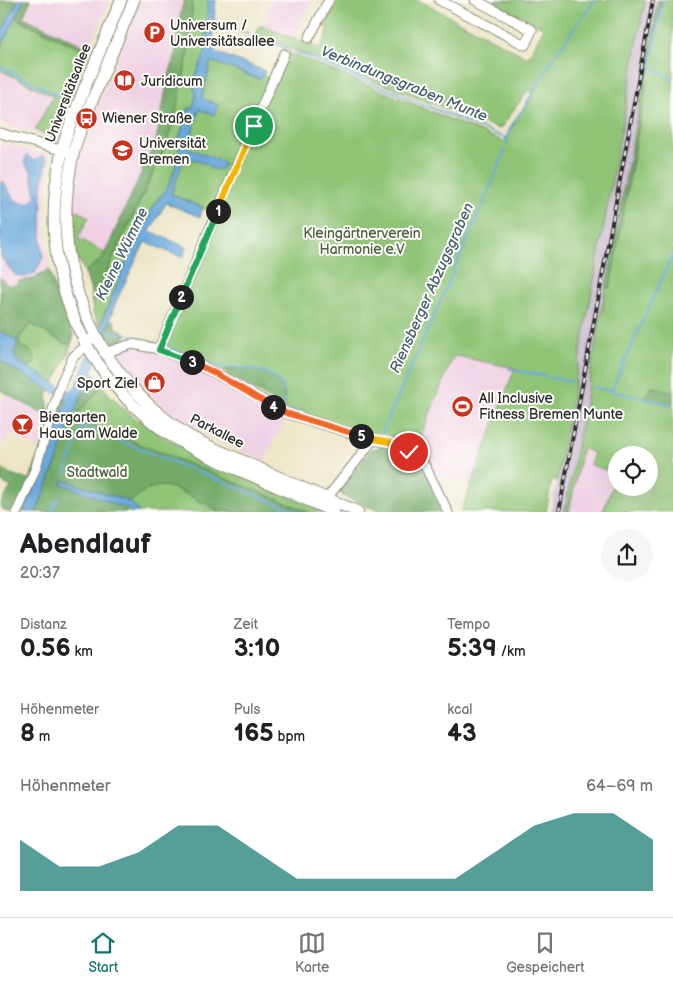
<!DOCTYPE html>
<html lang="de">
<meta charset="utf-8">
<style>
body{margin:0;font-family:"Balsamiq Sans",sans-serif;background:#f6f6f6;color:#202124;height:100vh;display:flex;flex-direction:column;font-size:19px;white-space:nowrap}
*{box-sizing:border-box;margin:0}
p{font-size:16px;color:#757577}
.icon{flex:none;width:28px;height:28px;fill:none;stroke:currentColor;stroke-width:2;stroke-linecap:round;stroke-linejoin:round}
.map{position:relative;height:512px;overflow:hidden}
.side{display:flex;flex-direction:column;background:#fff;flex:1}
.side>*{flex:none}
.controls{position:absolute;left:608px;top:446px;display:grid;gap:10px}
.controls a{display:grid;place-items:center;width:50px;height:50px;border-radius:50%;background:#fff;box-shadow:0 5px 20px #0002;font-size:25px}
.pin{position:absolute;display:grid;place-items:center;width:42px;height:42px;color:#fff;margin:-21px;border:2px solid #fff;border-radius:50%;box-shadow:0 1px 5px #0007}
.km{position:absolute;width:25px;height:25px;margin:-12px;border-radius:50%;background:#222;color:#fff;font-size:14px;line-height:25px;text-align:center}
.round{display:grid;place-items:center;flex:none;width:52px;height:52px;border-radius:26px;background:#f6f6f6}
.headline{display:flex;align-items:center;justify-content:space-between;height:85px;padding:0 20px}
h1{font-size:28px;font-weight:600;line-height:38px}
.stats{display:grid;grid-template-columns:repeat(3,1fr);gap:8px;height:85px;padding:5px 20px}
.stats div{display:grid;align-content:center}
.stats b{font-size:25px;font-weight:600}
.stats small{font-size:14px;font-weight:400}
.stats p{font-size:14px}
.chart{height:140px;padding:10px 20px}
.chart p{display:flex;justify-content:space-between}
.chart svg{width:100%;height:90px;margin-top:5px;fill:#0f766e;opacity:.7}
.menu{display:flex;justify-content:space-around;align-items:center;height:70px;border-top:1px solid #e0e0e0;background:#fff;font-size:14px;color:#757577}
.menu a{display:grid;justify-items:center;gap:2px}
.menu .selected{color:#0f766e}
.map>svg:first-child{display:block}
.built{fill:#f0d0e4}
.industrial{fill:#cebed1}
.green{fill:#8fc476;stroke:#5d7850}
.forest{fill:#73aa67;stroke:#4f6a49}
.water{fill:#69a8db;stroke:#4a6a83}
.lines{fill:none;stroke-linecap:round;stroke-linejoin:round}
.stream{stroke:#69a8db;stroke-width:2}
.minor-casing{stroke:#8c8878;stroke-width:11}
.major-casing{stroke:#8c8878;stroke-width:13}
.minor{stroke:#fff;stroke-width:9}
.major{stroke:#fff;stroke-width:11}
.rail-casing{stroke:#2b2b2b;stroke-width:4}
.rail{stroke:#fdfcf7;stroke-width:2;stroke-dasharray:5.5;stroke-linecap:butt}
.split-1-casing{stroke:#fff;stroke-width:10}
.split-2-casing{stroke:#fff;stroke-width:10}
.split-3-casing{stroke:#fff;stroke-width:10}
.split-4-casing{stroke:#fff;stroke-width:10}
.split-5-casing{stroke:#fff;stroke-width:10}
.split-6-casing{stroke:#fff;stroke-width:10}
.split-1{stroke:#f5b400;stroke-width:6}
.split-2{stroke:#22a559;stroke-width:6}
.split-3{stroke:#22a559;stroke-width:6}
.split-4{stroke:#f0652b;stroke-width:6}
.split-5{stroke:#f0652b;stroke-width:6}
.split-6{stroke:#f5b400;stroke-width:6}
.labels{text-anchor:middle;dominant-baseline:central;stroke-width:4;stroke-linejoin:round;paint-order:stroke}
.poi-label{font-size:14px;fill:#2b2b2b;stroke:#fdfcf7;text-anchor:start}
.street-label{font-size:14px;fill:#2b2b2b;stroke:#fdfcf7}
.park-label{font-size:14px;fill:#4e6145;stroke:#fdfcf7}
.water-label{font-size:15px;font-style:italic;fill:#445d71;stroke:#fdfcf7}
</style>
<div class="map">
<svg width="673" height="512" viewBox="0 0 673 512">
<rect width="100%" height="100%" fill="#fdfcf7"/>
<filter id="ink" filterUnits="userSpaceOnUse"><feTurbulence type="fractalNoise" baseFrequency=".02" numOctaves="2"/><feDisplacementMap in="SourceGraphic" scale="10" xChannelSelector="R" yChannelSelector="G"/><feConvolveMatrix kernelMatrix="1 2 1 2 8 2 1 2 1" color-interpolation-filters="sRGB"/></filter>
<filter id="wash" filterUnits="userSpaceOnUse"><feTurbulence type="fractalNoise" baseFrequency=".0096" numOctaves="4" result="noise"/><feDisplacementMap in="SourceGraphic" scale="20" xChannelSelector="R" yChannelSelector="G"/><feGaussianBlur stdDeviation="1.12" result="paint"/><feColorMatrix in="noise" values="0 0 0 0 0 0 0 0 0 0 0 0 0 0 0 0 0 1.4 0 .05"/><feComposite in="paint" operator="in"/></filter>
<g filter="url(#wash)">
<rect width="100%" height="100%" fill="#ece5c6"/>
<!-- built -->
<path class="built" d="M 31,0 L 110,0 L 89,48 L 23,17 Z
M 142,0 L 193,0 L 154,172 L 92,303 L 90,288 L 75,252 L 74,234 L 74,194 L 78,166 L 80,156 L 96,117 L 97,110 Z
M 271,0 L 312,0 L 293,38 L 263,26 Z
M 15,18 L 88,52 L 57,134 L 53,138 L 0,123 L 0,49 Z
M 0,143 L 46,154 L 49,156 L 51,160 L 46,199 L 45,226 L 49,269 L 34,279 L 19,281 L 15,285 L 8,285 L 0,277 Z
M 133,347 L 153,350 L 177,358 L 287,416 L 264,461 L 213,439 L 168,410 L 155,400 L 118,359 L 123,349 Z
M 456,356 L 516,368 L 471,487 L 431,471 L 427,463 L 415,450 L 453,357 Z
M 7,393 L 48,417 L 39,448 L 10,434 L 4,443 L 2,443 L 0,447 L 0,405 Z
M 581,448 L 594,453 L 591,465 L 616,473 L 603,512 L 569,512 Z"/>
<!-- industrial -->
<path class="industrial" d="M 645,0 L 658,0 L 599,327 L 565,512 L 551,512 Z"/>
<!-- green -->
<path class="green" d="M 193,0 L 208,0 L 205,53 L 194,80 L 194,88 L 196,94 L 193,109 L 189,108 L 178,142 L 180,152 L 170,183 L 164,193 L 159,197 L 148,219 L 142,227 L 99,325 L 93,313 L 92,303 L 154,172 L 182,83 L 188,54 Z
M 339,0 L 418,0 L 528,58 L 544,28 L 495,3 L 495,0 L 645,0 L 557,481 L 552,479 L 546,512 L 461,512 L 515,368 L 456,356 L 453,357 L 415,450 L 382,437 L 370,437 L 285,410 L 286,398 L 240,368 L 221,371 L 206,362 L 163,347 L 213,212 L 171,194 L 185,156 L 199,109 L 217,105 L 202,99 L 211,61 L 259,79 L 263,76 L 272,79 L 283,50 L 505,142 L 517,118 L 527,105 L 533,94 L 528,90 L 500,129 L 257,36 L 257,32 L 259,26 L 263,26 L 320,49 L 328,32 L 326,25 Z
M 661,0 L 673,0 L 673,512 L 603,512 L 616,475 L 616,488 L 649,488 L 649,455 L 616,455 L 616,473 L 590,465 L 594,453 L 582,448 L 569,512 L 565,512 L 606,287 L 610,287 Z
M 15,18 L 88,52 L 57,134 L 53,138 L 35,130 L 53,96 L 0,70 L 0,49 Z
M 75,210 L 89,217 L 78,238 L 105,253 L 102,259 L 85,272 L 75,252 L 73,214 Z
M 31,324 L 66,344 L 71,344 L 68,354 L 54,383 L 28,367 L 35,363 L 30,350 L 20,347 L 19,337 Z
M 92,372 C 124,423 188,451 241,475 C 269,487 297,500 325,512 L 35,512 L 60,455 L 175,459 L 72,417 Z"/>
<!-- forest -->
<path class="forest" d="M 0,0 L 18,0 L 0,35 Z
M 24,0 L 31,0 L 23,17 L 89,48 L 88,52 L 15,18 Z
M 184,0 L 193,0 L 188,54 L 176,113 L 166,145 L 92,303 L 90,288 L 85,272 L 102,259 L 105,253 L 156,140 L 169,75 L 175,57 L 178,25 Z
M 658,0 L 661,0 L 610,288 L 606,287 Z
M 49,269 L 54,287 L 74,336 L 71,344 L 66,344 L 31,324 L 19,338 L 20,346 C 29,350 35,352 35,363 L 28,367 L 16,360 L 14,354 L 17,346 L 16,340 L 0,331 L 0,277 L 8,285 L 15,285 L 19,281 L 34,279 Z
M 111,319 L 115,322 L 116,328 L 126,333 L 121,346 L 110,347 L 105,338 Z
M 0,361 L 50,390 C 44,398 51,407 48,417 L 0,390 Z
M 240,368 C 266,371 289,375 284,407 L 221,371 Z
M 92,372 L 102,386 L 80,412 L 75,410 Z
M 651,386 L 673,392 L 673,406 L 644,399 Z
M 62,397 L 66,401 L 65,408 L 24,512 L 7,512 L 0,507 L 0,505 L 11,487 L 0,481 L 0,468 L 19,478 L 21,476 L 29,480 Z
M 72,417 L 74,418 L 309,512 L 216,512 L 216,508 C 183,498 164,468 131,502 L 63,480 L 62,484 L 126,508 L 125,510 L 127,512 L 36,512 L 58,458 Z
M 383,446 C 390,448 399,450 406,453 C 426,463 435,493 444,512 L 381,512 L 343,496 L 339,491 L 370,450 Z"/>
<!-- water -->
<path class="water" d="M 18,0 L 24,0 L 0,49 L 0,35 Z
M 208,0 L 216,0 L 214,20 L 250,34 L 214,22 L 213,39 L 215,52 L 265,71 L 263,76 L 259,79 L 211,61 L 202,98 L 218,105 L 214,115 L 199,109 L 188,148 L 224,162 L 221,170 L 209,168 L 207,164 L 185,157 L 171,194 L 203,208 L 200,217 L 166,203 L 150,231 L 186,247 L 183,258 L 145,242 L 116,301 L 91,375 L 72,417 L 58,458 L 36,512 L 24,512 L 60,423 L 66,401 L 64,398 L 0,361 L 0,331 L 16,340 L 17,346 L 14,354 L 16,360 L 68,391 L 71,390 L 76,385 L 133,245 L 159,197 L 164,193 L 170,183 L 180,152 L 178,142 L 189,108 L 193,108 L 196,94 L 194,88 L 194,80 L 205,53 Z
M 27,155 L 33,160 L 38,159 L 42,155 L 47,159 L 47,162 L 42,186 L 41,238 L 43,258 L 35,273 L 25,277 L 15,275 L 1,257 L 0,183 L 3,181 C 11,193 15,208 32,202 L 36,196 L 31,171 L 24,162 Z
M 63,480 L 131,502 L 139,512 L 131,512 L 128,509 L 62,484 Z"/>
<g class="lines">
<!-- stream -->
<path class="stream" d="M 663,0 L 650,67 L 673,79
M 258,37 L 290,50
M 296,52 L 505,138
M 0,66 L 65,99
M 505,138 L 507,137 C 510,123 520,116 526,104 C 546,67 570,33 595,0
M 505,138 L 508,144
M 105,330 L 127,335
M 131,336 L 155,343
M 164,346 L 208,362
M 213,364 C 238,372 274,361 285,393
M 509,369 L 545,376
M 549,377 L 571,382
M 593,387 L 673,405
M 611,391 L 673,254
M 284,406 L 285,398
M 291,409 L 303,414
M 80,427 L 101,433 L 299,512
M 379,435 L 381,435 L 478,216 L 505,150
M 65,474 L 81,429
M 51,512 L 58,498"/>
</g>
</g>
<g filter="url(#ink)">
<g class="lines">
<defs>
<path id="minor" d="M 439,0 L 525,45 L 532,30 L 475,0
M 309,38 L 329,0
M 0,133 L 68,152
M 159,349 L 284,54
M 104,353 L 132,344 L 159,349 L 213,372 L 286,413 L 373,440 L 389,442 L 402,447 L 424,464 L 448,512
M 327,498 L 373,440
M 17,512 L 35,470 L 61,383 L 73,357 L 87,345 L 94,335"/>
<path id="major" d="M 121,0 C 109,29 97,58 85,87 C 77,108 67,129 62,151 C 37,259 73,365 164,431 C 188,448 215,459 241,471 C 272,484 303,498 334,512
M 134,0 C 120,34 106,67 92,101 C 85,119 77,136 73,155 C 48,263 91,369 183,432 C 202,445 226,453 247,463 C 284,480 321,496 358,512"/>
</defs>
<!-- minor casing -->
<use href="#minor" class="minor-casing"/>
<!-- major casing -->
<use href="#major" class="major-casing"/>
<!-- minor -->
<use href="#minor" class="minor"/>
<!-- major -->
<use href="#major" class="major"/>
<defs>
<path id="rail" d="M 559,512 L 653,0"/>
</defs>
<!-- rail casing -->
<use href="#rail" class="rail-casing"/>
<!-- rail -->
<use href="#rail" class="rail"/>
</g>
</g>
<g class="lines" filter="url(#ink)">
<defs>
<path id="split-1" d="M 218,211 L 254,126"/>
<path id="split-2" d="M 181,297 L 218,211"/>
<path id="split-3" d="M 181,297 L 159,350 L 192,362"/>
<path id="split-4" d="M 192,362 L 213,372 L 273,407"/>
<path id="split-5" d="M 273,407 L 286,413 L 361,436"/>
<path id="split-6" d="M 361,436 L 389,442 L 409,452"/>
</defs>
<!-- split-1 casing -->
<use href="#split-1" class="split-1-casing"/>
<!-- split-2 casing -->
<use href="#split-2" class="split-2-casing"/>
<!-- split-3 casing -->
<use href="#split-3" class="split-3-casing"/>
<!-- split-4 casing -->
<use href="#split-4" class="split-4-casing"/>
<!-- split-5 casing -->
<use href="#split-5" class="split-5-casing"/>
<!-- split-6 casing -->
<use href="#split-6" class="split-6-casing"/>
<!-- split-1 -->
<use href="#split-1" class="split-1"/>
<!-- split-2 -->
<use href="#split-2" class="split-2"/>
<!-- split-3 -->
<use href="#split-3" class="split-3"/>
<!-- split-4 -->
<use href="#split-4" class="split-4"/>
<!-- split-5 -->
<use href="#split-5" class="split-5"/>
<!-- split-6 -->
<use href="#split-6" class="split-6"/>
</g>
<!-- icons -->
<defs>
<symbol id="parking-disc" viewBox="-11 -11 22 22"><circle r="9.5" fill="#c8321e" stroke="#fdfcf7"/><path d="M-3.5-5.5H1a3.5 3.5 0 0 1 0 7H-1V5.5H-3.5ZM-1-3.4V-.6H.8a1.4 1.4 0 0 0 0-2.8Z" fill="#fff"/></symbol>
<symbol id="library-disc" viewBox="-11 -11 22 22"><circle r="9.5" fill="#c8321e" stroke="#fdfcf7"/><path d="M-6-4Q-3-5.5-.7-3.5V5Q-3 3-6 4ZM6-4Q3-5.5 .7-3.5V5Q3 3 6 4Z" fill="#fff"/></symbol>
<symbol id="bus-disc" viewBox="-11 -11 22 22"><circle r="9.5" fill="#c8321e" stroke="#fdfcf7"/><path d="M-5-6H5V4H4V6H2V4H-2V6H-4V4H-5ZM-3.5-4V0h7V-4ZM-3.5 1.2v1.5H-2V1.2ZM2 1.2v1.5H3.5V1.2Z" fill="#fff"/></symbol>
<symbol id="university-disc" viewBox="-11 -11 22 22"><circle r="9.5" fill="#c8321e" stroke="#fdfcf7"/><path d="M0-5L7-2L0 1L-7-2ZM-4 1L0 2.5L4 1V4Q0 6-4 4Z" fill="#fff"/></symbol>
<symbol id="shop-disc" viewBox="-11 -11 22 22"><circle r="9.5" fill="#c8321e" stroke="#fdfcf7"/><path d="M-5-2.5h2.3a2.7 3.5 0 0 1 5.4 0H5L5.5 6h-11ZM-1.5-2.5h3a1.5 2.3 0 0 0-3 0Z" fill="#fff"/></symbol>
<symbol id="stadium-disc" viewBox="-11 -11 22 22"><circle r="9.5" fill="#c8321e" stroke="#fdfcf7"/><path d="M0-5a6.5 5 0 1 0 0 10a6.5 5 0 1 0 0-10ZM-3.5-1.8h7v3.6h-7Z" fill="#fff"/></symbol>
<symbol id="bar-disc" viewBox="-11 -11 22 22"><circle r="9.5" fill="#c8321e" stroke="#fdfcf7"/><path d="M-6-5H6L.8 .8V4.5H3.5V6h-7V4.5H-.8V.8Z" fill="#fff"/></symbol>
</defs>
<g fill-rule="evenodd">
<use href="#parking-disc" x="142" y="20" width="25" height="25"/>
<use href="#library-disc" x="112" y="68" width="25" height="25"/>
<use href="#bus-disc" x="74" y="106" width="25" height="25"/>
<use href="#university-disc" x="110" y="138" width="25" height="25"/>
<use href="#shop-disc" x="142" y="370" width="25" height="25"/>
<use href="#stadium-disc" x="450" y="394" width="25" height="25"/>
<use href="#bar-disc" x="10" y="412" width="25" height="25"/>
</g>
<g class="labels">
<!-- poi labels -->
<g class="poi-label">
<text x="170" y="25">Universum /<tspan x="170" dy="16">Universitätsallee</tspan></text>
<text x="141" y="81">Juridicum</text>
<text x="102" y="118">Wiener Straße</text>
<text x="139" y="143">Universität<tspan x="139" dy="16">Bremen</tspan></text>
<text x="138" y="383" text-anchor="end">Sport Ziel</text>
<text x="479" y="398">All Inclusive<tspan x="479" dy="16">Fitness Bremen Munte</tspan></text>
<text x="39" y="417">Biergarten<tspan x="39" dy="16">Haus am Walde</tspan></text>
</g>
<!-- street labels -->
<g class="street-label">
<text transform="translate(68 93) rotate(-69)">Universitätsallee</text>
<text transform="translate(217 431) rotate(27)">Parkallee</text>
</g>
<!-- park labels -->
<g class="park-label">
<text x="362" y="233">Kleingärtnerverein<tspan x="362" dy="16">Harmonie e.V</tspan></text>
<text x="97" y="472">Stadtwald</text>
</g>
<!-- water labels -->
<g class="water-label">
<text transform="translate(404 84) rotate(22)">Verbindungsgraben Munte</text>
<text transform="translate(122 254) rotate(-64)">Kleine Wümme</text>
<text transform="translate(432 288) rotate(-66)">Riensberger Abzugsgraben</text>
</g>
</g>
</svg>
<div class="controls">
<a><svg class="icon" aria-label="locate" viewBox="0 0 24 24"><circle cx="12" cy="12" r="6"/><path d="M12 2v4M12 18v4M2 12h4M18 12h4"/></svg></a>
</div>
<div class="pin" style="left:254px;top:126px;background:#1e9e55"><svg class="icon" aria-label="arrive" viewBox="0 0 24 24"><path d="M6 21V4h12l-3 4 3 4H6"/></svg></div>
<div class="pin" style="left:409px;top:452px;background:#d93025"><svg class="icon" aria-label="check" viewBox="0 0 24 24"><path d="M5 12l5 5 9-10"/></svg></div>
<b class="km" style="left:218px;top:211px">1</b>
<b class="km" style="left:181px;top:297px">2</b>
<b class="km" style="left:192px;top:362px">3</b>
<b class="km" style="left:273px;top:407px">4</b>
<b class="km" style="left:361px;top:436px">5</b>
</div>
<section class="side">
<div class="headline"><div><h1>Abendlauf</h1><p>20:37</p></div><a class="round"><svg class="icon" aria-label="share" viewBox="0 0 24 24"><path d="M12 15V3M7 8l5-5 5 5M5 13v7h14v-7"/></svg></a></div>
<div class="stats">
<div><p>Distanz</p><b>0.56<small> km</small></b></div>
<div><p>Zeit</p><b>3:10</b></div>
<div><p>Tempo</p><b>5:39<small> /km</small></b></div>
</div>
<div class="stats">
<div><p>Höhenmeter</p><b>8<small> m</small></b></div>
<div><p>Puls</p><b>165<small> bpm</small></b></div>
<div><p>kcal</p><b>43</b></div>
</div>
<div class="chart"><p><span>Höhenmeter</span>64–69 m</p>
<svg viewBox="0 0 160 44" preserveAspectRatio="none"><path d="M0 44V19L10 32L20 32L30 25L40 12L50 12L60 25L70 38L80 38L90 38L100 38L110 38L120 25L130 12L140 6L150 6L160 19V44z"/></svg>
</div>
</section>
<nav class="menu">
<a class="selected"><svg class="icon" aria-label="home" viewBox="0 0 24 24"><path d="M3 11l9-7 9 7M6 9v11h12V9"/></svg>Start</a>
<a><svg class="icon" aria-label="map" viewBox="0 0 24 24"><path d="M3 6l6-2 6 2 6-2v14l-6 2-6-2-6 2zM9 4v14M15 6v14"/></svg>Karte</a>
<a><svg class="icon" aria-label="saved" viewBox="0 0 24 24"><path d="M7 4h10v16l-5-4-5 4z"/></svg>Gespeichert</a>
</nav>
